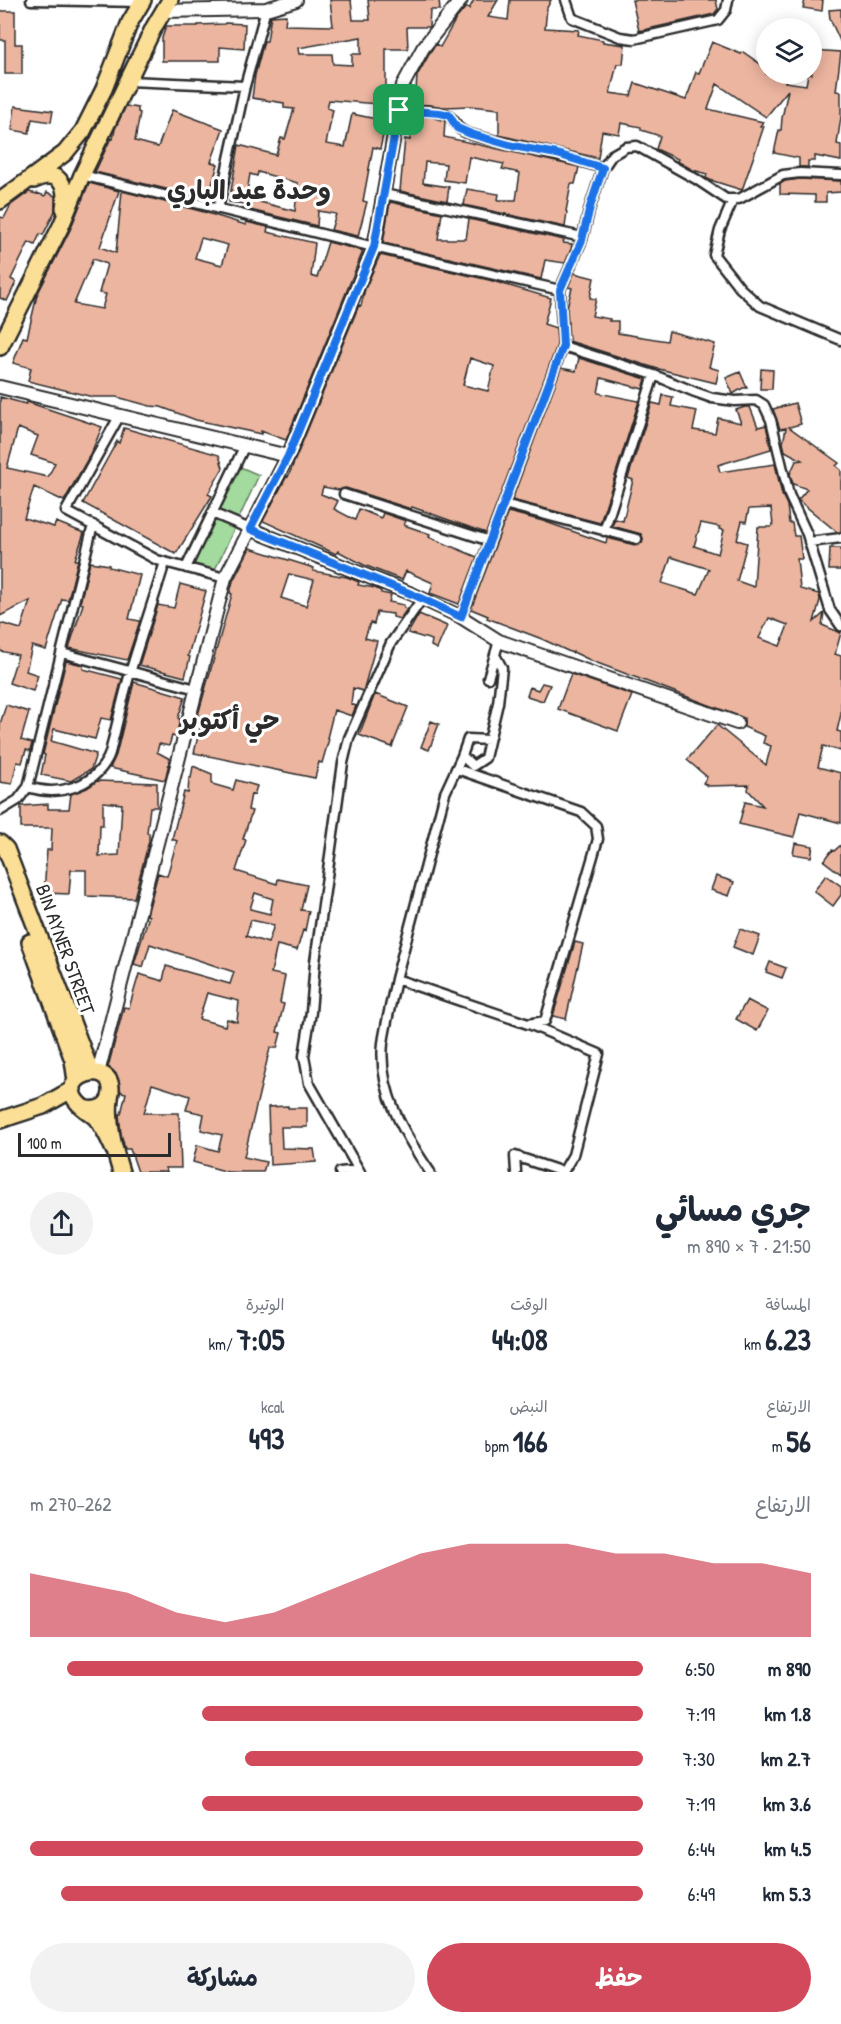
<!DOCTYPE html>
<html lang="ar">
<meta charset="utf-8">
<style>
body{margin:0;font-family:"Patrick Hand","Playpen Sans Arabic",sans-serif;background:#f2f2f3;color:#1f2937;direction:rtl;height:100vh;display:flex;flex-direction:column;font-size:22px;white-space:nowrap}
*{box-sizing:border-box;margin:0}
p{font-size:20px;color:#747a83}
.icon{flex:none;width:33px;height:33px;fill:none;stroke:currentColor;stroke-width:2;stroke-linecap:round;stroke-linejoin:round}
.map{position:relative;height:1172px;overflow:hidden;direction:ltr}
.sheet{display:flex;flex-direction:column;background:#fff;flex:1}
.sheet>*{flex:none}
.controls{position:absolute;left:756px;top:18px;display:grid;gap:12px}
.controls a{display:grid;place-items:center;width:66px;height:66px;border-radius:50%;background:#fff;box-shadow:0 3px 15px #0003;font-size:30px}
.scale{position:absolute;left:18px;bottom:15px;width:153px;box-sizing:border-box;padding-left:6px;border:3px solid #2b2b2b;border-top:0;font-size:16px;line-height:21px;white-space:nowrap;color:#2b2b2b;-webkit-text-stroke:4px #fff;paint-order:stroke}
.pin{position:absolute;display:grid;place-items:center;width:51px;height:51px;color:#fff;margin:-26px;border-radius:12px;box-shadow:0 3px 9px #0006}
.round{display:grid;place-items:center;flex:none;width:63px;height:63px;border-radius:32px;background:#f2f2f3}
.summary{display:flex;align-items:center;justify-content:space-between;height:102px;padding:0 30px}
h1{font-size:33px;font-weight:700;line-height:45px}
.figures{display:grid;grid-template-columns:repeat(3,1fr);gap:9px;height:102px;padding:6px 30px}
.figures div{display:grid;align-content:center}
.figures b{font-size:30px;font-weight:700}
.figures small{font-size:16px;font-weight:400}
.figures p{font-size:16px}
.chart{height:168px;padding:12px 30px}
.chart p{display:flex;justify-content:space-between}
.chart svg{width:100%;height:108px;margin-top:6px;fill:#d1495b;opacity:.7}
.primary-button{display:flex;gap:12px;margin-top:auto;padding:12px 30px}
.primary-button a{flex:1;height:69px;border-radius:36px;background:#d1495b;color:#fff;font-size:24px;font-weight:700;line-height:69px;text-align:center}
.primary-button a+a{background:#f2f2f3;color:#1f2937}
ul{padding:0 30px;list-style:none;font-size:20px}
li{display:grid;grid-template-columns:96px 72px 1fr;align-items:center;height:45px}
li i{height:15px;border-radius:8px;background:#d1495b}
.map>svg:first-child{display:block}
.green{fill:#a3da9e;stroke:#678264;stroke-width:1.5}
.building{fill:#ecb5a0;stroke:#2b2b2b;stroke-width:1.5;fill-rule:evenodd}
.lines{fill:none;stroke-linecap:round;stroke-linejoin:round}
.street-casing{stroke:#2b2b2b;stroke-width:13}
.secondary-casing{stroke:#2b2b2b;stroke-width:16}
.highway-casing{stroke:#2b2b2b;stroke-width:20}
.street{stroke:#fff;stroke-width:8}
.secondary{stroke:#fff;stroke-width:12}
.highway{stroke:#fbdf96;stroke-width:15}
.route-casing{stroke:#fff;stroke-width:12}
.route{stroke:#1a73e8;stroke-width:8}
.labels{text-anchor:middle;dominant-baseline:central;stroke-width:6;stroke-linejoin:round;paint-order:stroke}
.street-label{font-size:20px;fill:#2b2b2b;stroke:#fff}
.district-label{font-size:26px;font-weight:bold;fill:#2b2b2b;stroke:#fff}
</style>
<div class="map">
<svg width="841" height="1172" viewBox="0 0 841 1172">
<rect width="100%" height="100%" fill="#fff"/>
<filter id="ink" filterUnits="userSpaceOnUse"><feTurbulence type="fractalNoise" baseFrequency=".0167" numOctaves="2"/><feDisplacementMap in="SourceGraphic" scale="12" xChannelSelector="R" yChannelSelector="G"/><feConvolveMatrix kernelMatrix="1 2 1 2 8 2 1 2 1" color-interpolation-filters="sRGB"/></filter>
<g filter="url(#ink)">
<!-- green -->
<path class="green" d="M 231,463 L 259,475 L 214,572 L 181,564 Z"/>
<!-- building -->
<path class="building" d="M 330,0 L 351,0 L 353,20 L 370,20 L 368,0 L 439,0 L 440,10 L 430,10 L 429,27 L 407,27 L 408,49 L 386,49 L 386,91 L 391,92 L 390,105 L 329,100 L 327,108 L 333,110 L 326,144 L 345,147 L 352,114 L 386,121 L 380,149 L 373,147 L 363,201 L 367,202 L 358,236 L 331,230 L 336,214 L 318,211 L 317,226 L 250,210 L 252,200 L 295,211 L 298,183 L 258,172 L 257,176 L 250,174 L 245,204 L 229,202 L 239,145 L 276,155 L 281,138 L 285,139 L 294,109 L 284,108 L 284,103 L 252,98 L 255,75 L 264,41 L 267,41 L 271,16 L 286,15 L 285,25 L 333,26 ZM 361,37 L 361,54 L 352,54 L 352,65 L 333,64 L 332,54 L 299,54 L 298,48 Z
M 474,0 L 498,0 L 488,17 L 508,20 L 510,0 L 551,0 L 547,8 L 545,28 L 579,30 L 578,35 L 603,40 L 603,42 L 625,45 L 623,64 L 617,64 L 610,93 L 631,96 L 635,83 L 686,100 L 696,72 L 699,73 L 712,42 L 741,54 L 743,52 L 766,68 L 766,74 L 791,74 L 785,82 L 806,85 L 808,74 L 812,74 L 812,50 L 841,52 L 836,91 L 841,92 L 841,117 L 837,144 L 841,145 L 841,161 L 815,156 L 815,161 L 808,161 L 808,167 L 799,167 L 799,158 L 774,153 L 779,130 L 781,130 L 782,118 L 788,90 L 766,117 L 717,84 L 708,109 L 763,122 L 760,126 L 764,126 L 759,141 L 742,190 L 710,180 L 706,178 L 707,174 L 693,170 L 677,161 L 678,159 L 656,149 L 660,136 L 641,130 L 641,127 L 621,123 L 619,134 L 602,131 L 598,158 L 499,135 L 499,109 L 470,106 L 445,107 L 415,104 L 417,76 L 430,53 L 436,44 L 440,47 L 456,19 L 466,7 L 469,9 Z
M 632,0 L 716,0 L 718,9 L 714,14 L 639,31 Z
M 805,0 L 823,0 L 822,11 L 803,8 Z
M 841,9 L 841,43 L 830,19 L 829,10 Z
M 0,11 L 15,11 L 15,44 L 22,44 L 22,74 L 5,74 L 5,40 L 0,40 Z
M 225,23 L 245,24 L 244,49 L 220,47 L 220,61 L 162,61 L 162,38 L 166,26 L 198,26 L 198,25 L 224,24 Z
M 15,106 L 53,111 L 51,122 L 32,119 L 29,133 L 12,130 Z
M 126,106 L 138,108 L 138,112 L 140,113 L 135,141 L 158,147 L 172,110 L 223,129 L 211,162 L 218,164 L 208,199 L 95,172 L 111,138 L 113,139 L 115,129 Z
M 411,116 L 431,117 L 445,121 L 444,137 L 579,167 L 575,184 L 571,184 L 566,211 L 567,212 L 565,227 L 464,205 L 467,189 L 499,194 L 498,200 L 516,200 L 520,173 L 502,169 L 504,164 L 469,157 L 465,183 L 444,180 L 446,164 L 425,162 L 423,183 L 449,187 L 447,201 L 400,191 L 405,139 L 410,140 Z
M 800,179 L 841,181 L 841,192 L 826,193 L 826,202 L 815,202 L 815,195 L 780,194 L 780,184 L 785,181 Z
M 89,183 L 119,191 L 100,247 L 116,253 L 122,191 L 204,212 L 246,225 L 246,222 L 268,227 L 267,232 L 315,243 L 311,276 L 317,278 L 328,242 L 363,251 L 286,440 L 261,431 L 261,434 L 196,420 L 161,407 L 150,406 L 117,397 L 93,397 L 28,381 L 31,368 L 13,363 L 23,337 L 27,338 L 37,295 L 70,230 ZM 201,238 L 228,245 L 222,265 L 195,258 ZM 93,259 L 107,264 L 99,293 L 106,294 L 102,309 L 74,304 Z
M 29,192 L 37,194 L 37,193 L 45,196 L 47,192 L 55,196 L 55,211 L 43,235 L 40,234 L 35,245 L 29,242 L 11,279 L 16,282 L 7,301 L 0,298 L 0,217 L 4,218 L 11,205 Z
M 390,202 L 442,213 L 438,239 L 466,239 L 469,219 L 564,240 L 563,243 L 572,244 L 571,249 L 565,263 L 545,260 L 541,279 L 383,243 Z
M 380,255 L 489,280 L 551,298 L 544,324 L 556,328 L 557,345 L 486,533 L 412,507 L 411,509 L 346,488 L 339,490 L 323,487 L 321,494 L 338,501 L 334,509 L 355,520 L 359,509 L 381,518 L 383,513 L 406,521 L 404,525 L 430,534 L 429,537 L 477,557 L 459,604 L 430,593 L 433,583 L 406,571 L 402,580 L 364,565 L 338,551 L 336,554 L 263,521 L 287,476 L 288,477 L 359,305 L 361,306 L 365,289 ZM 470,358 L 494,366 L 488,391 L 463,385 Z
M 574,273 L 594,278 L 590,298 L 596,299 L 592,316 L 610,319 L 609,321 L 618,321 L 618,333 L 667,341 L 669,331 L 715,344 L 709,367 L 719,370 L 716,383 L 655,368 L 569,341 L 567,307 L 572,288 L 568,287 Z
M 579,358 L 646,379 L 643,389 L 601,378 L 598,393 L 639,401 L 600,523 L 512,500 L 561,368 L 576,371 Z
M 761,369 L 773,370 L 772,389 L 760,389 Z
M 740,372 L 747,388 L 743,388 L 733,394 L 726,378 Z
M 663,395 L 673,397 L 671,406 L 697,411 L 693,430 L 715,433 L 718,418 L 741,423 L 736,410 L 745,407 L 750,407 L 758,427 L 766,425 L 771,449 L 718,465 L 720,472 L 775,464 L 782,495 L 787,505 L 789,523 L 792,523 L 794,536 L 799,536 L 802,559 L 797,559 L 800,589 L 819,594 L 820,600 L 814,622 L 824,613 L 822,625 L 841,633 L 835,654 L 841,656 L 841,714 L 837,731 L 841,732 L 841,751 L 823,746 L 818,767 L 841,773 L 841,823 L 800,812 L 794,837 L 739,824 L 745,802 L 763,806 L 748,790 L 749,785 L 708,786 L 703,783 L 707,777 L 687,760 L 717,725 L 766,765 L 771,746 L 763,743 L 765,736 L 744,727 L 744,718 L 592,661 L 573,652 L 572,653 L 542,639 L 487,618 L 488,616 L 471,609 L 508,512 L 543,521 L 606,543 L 607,538 L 635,545 L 642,543 L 643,538 L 641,534 L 612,526 L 615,519 L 623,521 L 633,480 L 628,478 L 652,403 L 661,405 ZM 771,508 L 773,525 L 771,527 L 758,527 L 754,587 L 737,581 L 747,543 L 737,540 L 742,521 L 746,522 L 749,509 ZM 701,523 L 720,527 L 719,529 L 724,530 L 718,554 L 694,546 ZM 671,557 L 709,569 L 698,594 L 662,583 ZM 769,618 L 788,625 L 780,646 L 759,638 Z
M 0,397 L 26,404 L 27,402 L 102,427 L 92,451 L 64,501 L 34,487 L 24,518 L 54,527 L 56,522 L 84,533 L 75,560 L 78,560 L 68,600 L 62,599 L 46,650 L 32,646 L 26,671 L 38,675 L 33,691 L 9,683 L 18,655 L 0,651 L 0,623 L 21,629 L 30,601 L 0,616 ZM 18,428 L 38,436 L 31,455 L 55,463 L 48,477 L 7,468 Z
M 795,403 L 801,424 L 789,427 L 839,463 L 836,466 L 841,470 L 841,532 L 837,532 L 798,500 L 807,489 L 793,484 L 790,474 L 796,461 L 802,460 L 785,451 L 783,443 L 786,428 L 780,429 L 773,409 Z
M 124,428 L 219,455 L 223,468 L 208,494 L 212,496 L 176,554 L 83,503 L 117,441 L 119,443 Z
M 250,548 L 314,568 L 313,571 L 347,577 L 359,582 L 358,585 L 375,588 L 381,591 L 381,593 L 391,595 L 389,602 L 404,605 L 404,608 L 407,609 L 400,619 L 393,617 L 393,614 L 377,612 L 374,624 L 370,623 L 365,638 L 377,641 L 364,688 L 363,691 L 353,688 L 351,704 L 356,706 L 352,716 L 334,710 L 327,738 L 329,739 L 322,763 L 319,762 L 315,778 L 194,753 L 201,724 L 196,722 L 232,594 L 230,593 L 233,581 ZM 289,574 L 314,580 L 306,606 L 281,598 Z
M 830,548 L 841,548 L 841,570 L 829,570 Z
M 90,562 L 109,565 L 109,567 L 140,575 L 129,619 L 140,621 L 127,660 L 69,648 L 83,604 L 80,603 Z
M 180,584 L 206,591 L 188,656 L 190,657 L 185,677 L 139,665 L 158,605 L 174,608 Z
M 419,614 L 447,626 L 437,649 L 431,646 L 432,640 L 408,633 Z
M 66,661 L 83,665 L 83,669 L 122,679 L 111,720 L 101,718 L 95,739 L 54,729 L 51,741 L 96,754 L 91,769 L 71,781 L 41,775 L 45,755 L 43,754 Z
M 571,674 L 632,695 L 618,731 L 558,709 Z
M 134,682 L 185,697 L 178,718 L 180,719 L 176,737 L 172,736 L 169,746 L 159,744 L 157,752 L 170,759 L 165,780 L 110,768 L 116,755 Z
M 542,683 L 550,685 L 543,701 L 527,696 L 530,687 L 538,690 Z
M 375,694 L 408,707 L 392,747 L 359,735 Z
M 6,705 L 29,712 L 21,740 L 32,743 L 30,751 L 26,750 L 22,763 L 17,762 L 12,784 L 0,782 L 0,724 Z
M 431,721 L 439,724 L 429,750 L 421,747 Z
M 193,766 L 212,774 L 212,784 L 233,790 L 236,780 L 257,786 L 254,795 L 251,794 L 248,810 L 252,811 L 243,839 L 246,840 L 236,871 L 277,884 L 278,879 L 307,885 L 301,910 L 309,911 L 305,931 L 303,930 L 297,950 L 277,945 L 271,973 L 285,976 L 280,1003 L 284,1004 L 277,1032 L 281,1033 L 277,1048 L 270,1048 L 244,1157 L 266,1162 L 263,1172 L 228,1172 L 193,1162 L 197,1145 L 218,1151 L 222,1135 L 201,1130 L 204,1114 L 186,1110 L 190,1096 L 152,1084 L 144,1113 L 179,1113 L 181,1168 L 165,1168 L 167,1172 L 138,1172 L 130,1149 L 125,1149 L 121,1134 L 119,1114 L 121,1114 L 126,1093 L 121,1092 L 117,1075 L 108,1067 L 124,1007 L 129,1008 L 139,974 L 163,981 L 166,966 L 230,984 L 234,972 L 150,944 L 143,967 L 134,964 L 149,916 L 147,915 L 158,873 L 167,876 L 177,841 L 172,839 L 184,792 L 188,793 L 189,778 L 191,778 ZM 255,893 L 273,899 L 270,914 L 250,909 ZM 251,920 L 274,925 L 268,943 L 246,936 ZM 207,993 L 239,1001 L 237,1022 L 227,1019 L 225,1026 L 199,1019 Z
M 97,781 L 157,783 L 157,807 L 150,807 L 147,833 L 149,833 L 149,841 L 134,898 L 86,896 L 86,870 L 71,870 L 69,894 L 44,893 L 47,850 L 51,850 L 52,828 L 21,828 L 21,806 L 48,804 L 48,809 L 69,809 L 71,794 L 87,788 ZM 103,802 L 122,804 L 119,855 L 99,856 L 100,825 L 103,825 Z
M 795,843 L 813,846 L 811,857 L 793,854 Z
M 841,845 L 841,874 L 824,861 L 832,850 L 834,851 Z
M 826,875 L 841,886 L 841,895 L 833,906 L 814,891 Z
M 716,876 L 734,882 L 729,896 L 711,890 Z
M 740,929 L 760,936 L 753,955 L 733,947 Z
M 575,942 L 583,944 L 566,1019 L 553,1016 Z
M 770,962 L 786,968 L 782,978 L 766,972 Z
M 747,1000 L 768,1011 L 757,1031 L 736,1019 Z
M 288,1106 L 288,1108 L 307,1108 L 307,1127 L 281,1127 L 282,1148 L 314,1149 L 316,1162 L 270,1165 L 268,1107 Z"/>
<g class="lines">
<defs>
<path id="street" d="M 31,0 L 141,2
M 566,0 L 572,18 L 620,37 L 634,39 L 718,20 L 726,10 L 728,0
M 128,81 L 245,86
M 399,110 C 410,110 440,109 449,116 C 460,124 453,129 473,135 C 516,147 560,154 603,168
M 82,175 L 374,247 L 560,290
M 384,194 L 582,237
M 733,200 L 720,230 L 714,255 L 740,288 L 760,306 L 841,340
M 218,209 L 245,86 L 266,9
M 563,346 L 654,375 L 695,392 L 712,398 L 735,401 L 756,400 L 764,405 L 771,420 L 789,495 L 807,534 L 830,610 L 841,626
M 120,415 L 66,511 L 157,560 L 225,578
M 344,494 L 490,541
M 504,504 L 637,539
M 212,513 L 250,529
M 604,531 L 654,375
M 809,542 L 841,538
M 186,568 L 245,445
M 461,617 L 563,346 L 560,290 L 582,240 L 590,207 L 603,168 L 612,155 L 626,147 L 637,146 L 696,179 L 726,199 L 739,199 L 783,175 L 800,173 L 841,175
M 62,653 L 196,689
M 488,678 L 499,641
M 489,740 L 468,739 L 462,756 L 473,766 L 485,758 L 498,703 L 502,668 L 495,655
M 457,769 L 581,812 L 596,826 L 598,839 L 545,1021 L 528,1024 L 396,979 L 445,793 L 462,756
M 28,787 C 58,797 93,787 108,758 C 111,752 112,743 114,736 C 119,715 124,694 130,673 C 141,636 154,599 165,562
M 0,811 L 18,800 L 28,787 L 93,525
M 396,979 C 392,1000 386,1022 383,1043 C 378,1091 404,1134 430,1172
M 340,1172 L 359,1170
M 360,1172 L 309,1083 L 304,1056 L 311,1012 L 315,962 L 343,763 L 349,738 L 391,643 L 422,599
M 516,1172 L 515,1156 L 563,1172 L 573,1155 L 599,1054 L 529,1024"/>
<path id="secondary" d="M 163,11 L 266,9 L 296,0
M 0,387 L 288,456
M 250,529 L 414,595 L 461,617 L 499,641 L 737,723
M 98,1073 L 225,578 L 288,456 L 374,247 L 403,85 L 423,48 L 461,0"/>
<path id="highway" d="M 34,180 C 59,168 68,185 64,208
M 0,201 L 65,153 L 83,131 L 104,89 L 130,22 L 143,0
M 0,347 L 61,226 L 82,175 L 154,27 L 170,0
M 0,843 L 6,849 L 91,1072
M 30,942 L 73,1060 L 76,1081
M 110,1098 C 107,1123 114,1149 121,1172
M 84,1108 C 96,1112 110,1107 111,1092 C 113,1056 54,1077 78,1103 C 83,1109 91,1113 96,1118 C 104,1127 109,1139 114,1150
M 0,1120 L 43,1106 L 73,1089"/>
</defs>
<!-- street casing -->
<use href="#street" class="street-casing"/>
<!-- secondary casing -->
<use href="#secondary" class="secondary-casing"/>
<!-- highway casing -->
<use href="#highway" class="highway-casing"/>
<!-- street -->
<use href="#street" class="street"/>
<!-- secondary -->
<use href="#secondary" class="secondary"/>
<!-- highway -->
<use href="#highway" class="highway"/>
</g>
</g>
<g class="lines" filter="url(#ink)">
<defs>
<path id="route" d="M 399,110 L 440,113 L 449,115 L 457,128 L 471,134 L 513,146 L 557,154 L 603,168 L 590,207 L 582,240 L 560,290 L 563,346 L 461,617 L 414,595 L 250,529 L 288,456 L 374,247 Z"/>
</defs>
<!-- route casing -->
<use href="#route" class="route-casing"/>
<!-- route -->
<use href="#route" class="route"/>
</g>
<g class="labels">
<!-- street labels -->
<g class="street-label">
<text transform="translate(66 949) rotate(70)">BIN AYNER STREET</text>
</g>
<!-- district labels -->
<g class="district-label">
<text x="249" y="189">وحدة عبد الباري</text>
<text x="230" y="719">حي أكتوبر</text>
</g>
</g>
</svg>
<div class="controls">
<a><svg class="icon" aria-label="layers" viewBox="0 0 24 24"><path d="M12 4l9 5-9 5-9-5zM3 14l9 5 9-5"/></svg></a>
</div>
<div class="scale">100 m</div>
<div class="pin" style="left:399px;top:110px;background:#1e9e55"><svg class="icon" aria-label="arrive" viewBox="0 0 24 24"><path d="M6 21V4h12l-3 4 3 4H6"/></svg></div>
</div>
<section class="sheet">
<div class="summary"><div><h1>جري مسائي</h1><p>21:50 · 7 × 890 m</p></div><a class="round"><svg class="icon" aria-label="share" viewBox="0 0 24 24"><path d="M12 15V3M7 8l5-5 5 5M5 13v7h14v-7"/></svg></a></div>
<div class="figures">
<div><p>المسافة</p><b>6.23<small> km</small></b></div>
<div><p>الوقت</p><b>44:08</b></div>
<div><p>الوتيرة</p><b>7:05<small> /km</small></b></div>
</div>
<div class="figures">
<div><p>الارتفاع</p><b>56<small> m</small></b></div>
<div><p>النبض</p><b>166<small> bpm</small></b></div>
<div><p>kcal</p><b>493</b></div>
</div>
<div class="chart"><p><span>الارتفاع</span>262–270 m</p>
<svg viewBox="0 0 160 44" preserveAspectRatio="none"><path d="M0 44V18L10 22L20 26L30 34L40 38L50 34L60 26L70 18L80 10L90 6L100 6L110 6L120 10L130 10L140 14L150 14L160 18V44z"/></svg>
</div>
<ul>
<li><b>890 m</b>6:50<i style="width:94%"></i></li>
<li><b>1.8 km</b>7:19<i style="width:72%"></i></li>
<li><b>2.7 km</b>7:30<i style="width:65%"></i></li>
<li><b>3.6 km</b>7:19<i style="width:72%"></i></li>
<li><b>4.5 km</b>6:44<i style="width:100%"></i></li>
<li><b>5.3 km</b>6:49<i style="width:95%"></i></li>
</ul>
<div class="primary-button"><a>حفظ</a><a>مشاركة</a></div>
</section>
